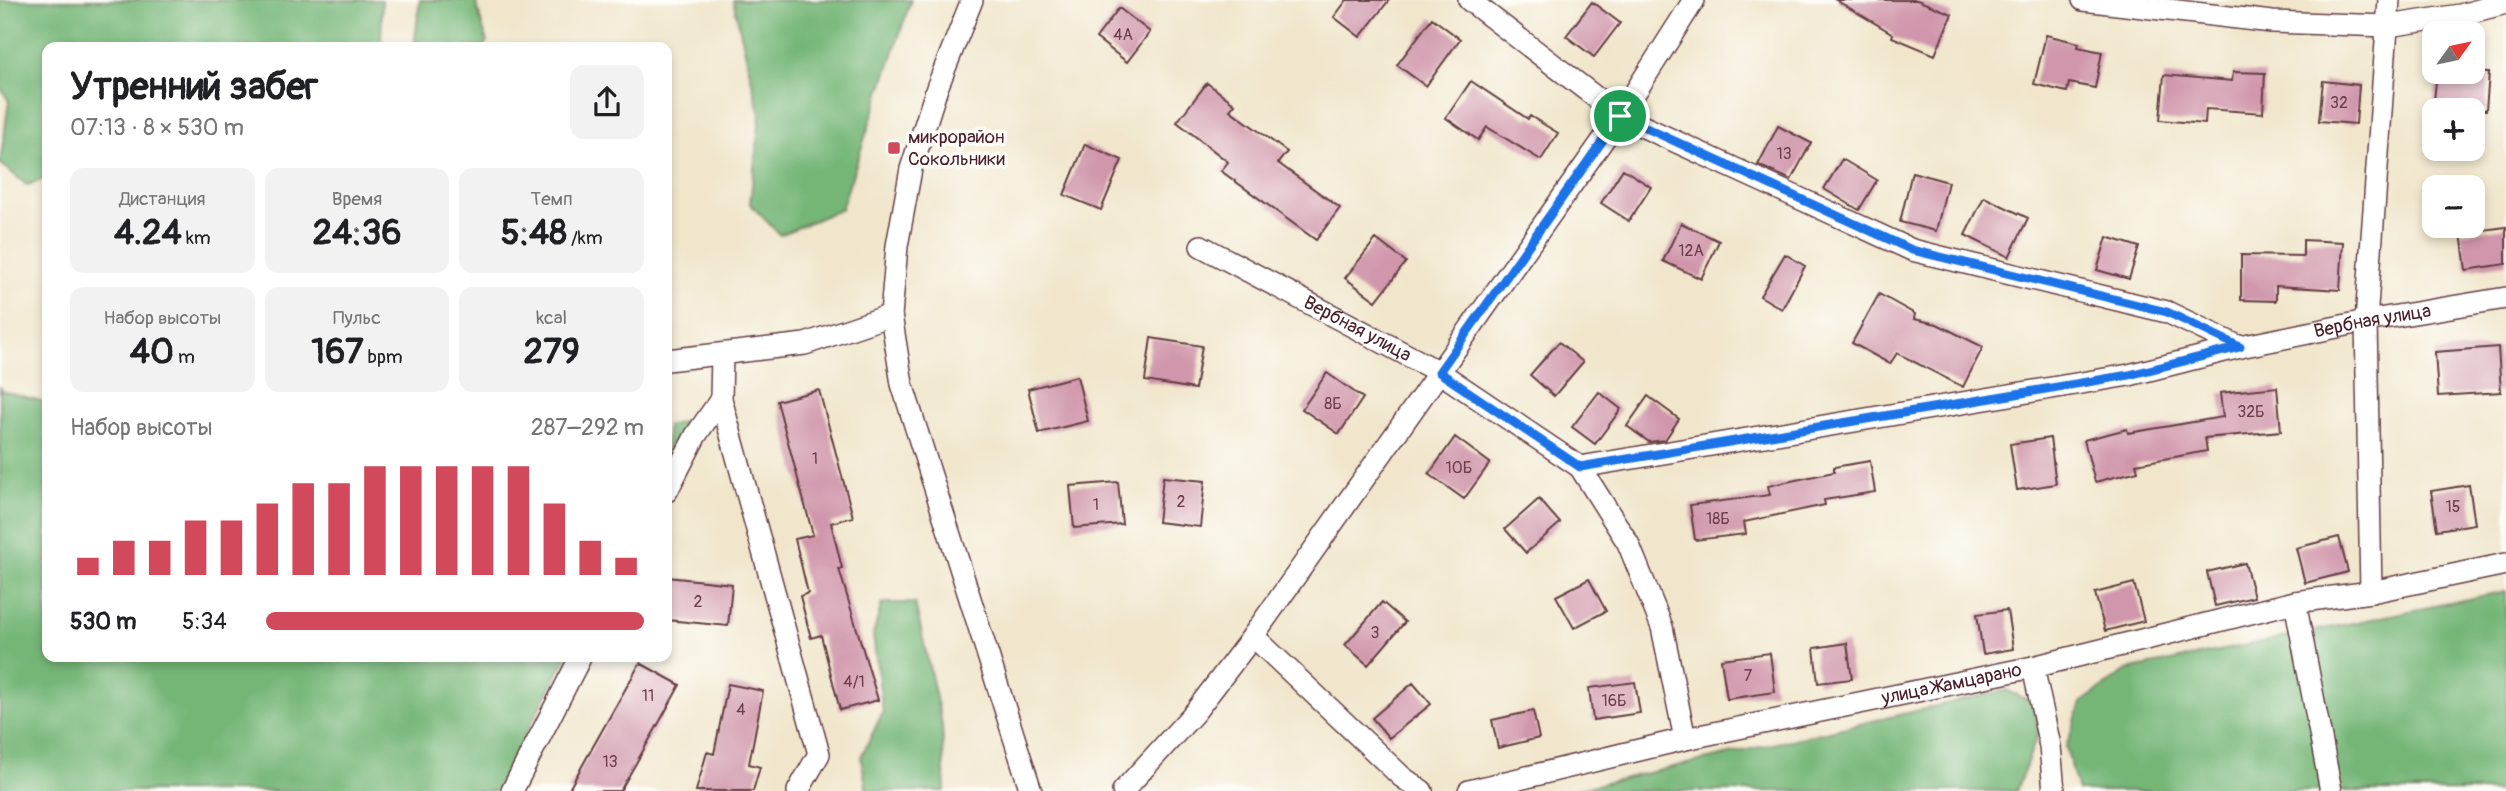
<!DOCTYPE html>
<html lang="ru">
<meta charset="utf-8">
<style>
body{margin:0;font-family:Pangolin,sans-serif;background:#f2f2f2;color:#202124;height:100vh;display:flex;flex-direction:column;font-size:26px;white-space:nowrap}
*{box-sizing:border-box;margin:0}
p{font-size:23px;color:#757577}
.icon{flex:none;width:38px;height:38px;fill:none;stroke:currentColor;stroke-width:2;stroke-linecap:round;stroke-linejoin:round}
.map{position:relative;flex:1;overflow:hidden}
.drawer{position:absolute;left:42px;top:42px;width:630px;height:620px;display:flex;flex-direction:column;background:#fff;border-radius:14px;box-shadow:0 4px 10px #0003}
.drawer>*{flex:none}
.needle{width:46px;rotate:57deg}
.buttons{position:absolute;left:2422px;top:21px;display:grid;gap:14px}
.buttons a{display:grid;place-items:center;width:63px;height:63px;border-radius:14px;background:#fff;box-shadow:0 4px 10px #0003;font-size:35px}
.pin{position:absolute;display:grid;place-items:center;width:60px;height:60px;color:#fff;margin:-30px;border:4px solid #fff;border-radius:50%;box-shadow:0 2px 7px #0007}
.round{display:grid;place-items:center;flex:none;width:74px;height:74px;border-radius:14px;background:#f2f2f2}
.summary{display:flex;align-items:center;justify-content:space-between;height:119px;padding:0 28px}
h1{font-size:38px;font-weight:700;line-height:52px}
.figures{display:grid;grid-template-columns:repeat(3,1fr);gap:10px;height:119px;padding:7px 28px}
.figures div{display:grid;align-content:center;border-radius:14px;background:#f2f2f2;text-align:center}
.figures b{font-size:35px;font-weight:700}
.figures small{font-size:19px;font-weight:400}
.figures p{font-size:19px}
.chart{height:196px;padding:14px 28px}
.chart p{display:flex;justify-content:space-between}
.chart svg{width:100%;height:126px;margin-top:7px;stroke:#d1495b;stroke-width:6}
ul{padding:0 28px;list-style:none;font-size:23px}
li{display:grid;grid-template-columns:112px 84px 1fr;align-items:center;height:52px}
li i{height:18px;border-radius:9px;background:#d1495b}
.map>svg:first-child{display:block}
.forest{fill:#75b677;stroke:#606a51;stroke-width:2}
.building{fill:#d096ab}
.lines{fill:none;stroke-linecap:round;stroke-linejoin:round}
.minor-casing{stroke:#633d43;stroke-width:24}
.minor{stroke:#fff;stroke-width:21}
.route-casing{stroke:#fff;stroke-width:14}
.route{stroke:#1a73e8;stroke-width:9}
.poi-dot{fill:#d1495b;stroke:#fdfcf7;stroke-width:2.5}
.labels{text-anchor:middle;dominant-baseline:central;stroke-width:7;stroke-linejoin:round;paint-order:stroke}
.number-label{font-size:16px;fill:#6c3d4b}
.poi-label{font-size:19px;fill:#4a1f2b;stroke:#fdfcf7;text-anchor:start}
.street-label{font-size:19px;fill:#4a1f2b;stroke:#fdfcf7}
</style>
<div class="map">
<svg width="2506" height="791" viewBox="0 0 2506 791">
<rect width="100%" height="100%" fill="#fdfcf7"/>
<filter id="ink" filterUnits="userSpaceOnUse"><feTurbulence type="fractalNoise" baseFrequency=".0143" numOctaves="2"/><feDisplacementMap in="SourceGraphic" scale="14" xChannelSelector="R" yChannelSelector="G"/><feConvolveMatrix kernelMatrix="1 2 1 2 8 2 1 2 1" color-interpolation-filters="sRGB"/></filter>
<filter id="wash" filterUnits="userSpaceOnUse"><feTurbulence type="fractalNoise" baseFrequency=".00686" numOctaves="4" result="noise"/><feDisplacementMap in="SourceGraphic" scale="28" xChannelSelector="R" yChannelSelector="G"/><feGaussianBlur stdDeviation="1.57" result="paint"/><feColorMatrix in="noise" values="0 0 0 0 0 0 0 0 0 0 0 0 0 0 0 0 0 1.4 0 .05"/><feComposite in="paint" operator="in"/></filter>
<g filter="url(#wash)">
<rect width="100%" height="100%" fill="#f1e6cc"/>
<!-- forest -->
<path class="forest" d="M 0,0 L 382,0 L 381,47 L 47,47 L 47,178 L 27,185 L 0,163 L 9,101 L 0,87 Z
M 420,0 L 475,0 L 487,42 L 483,47 L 414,47 Z
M 733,0 L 911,0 L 841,209 L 780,235 L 750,204 L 760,116 Z
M 0,386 L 2,391 L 45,402 L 47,400 L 47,656 L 567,656 L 495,791 L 0,791 Z
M 689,420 L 667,464 L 667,426 Z
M 2506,591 L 2506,791 L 2078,791 L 2066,747 L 2081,703 L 2127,670 Z
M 882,603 L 915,603 L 942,725 L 945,791 L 867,791 L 861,757 L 883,712 L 873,635 Z
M 2006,690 L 2034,703 L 2039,731 L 2016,791 L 1570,791 Z"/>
<g id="blocks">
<!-- building -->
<path class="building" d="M 1347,0 L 1389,0 L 1360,37 L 1334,17 Z
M 1836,0 L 1917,0 L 1952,14 L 1935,55 L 1892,37 L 1893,34 Z
M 1592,2 L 1620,23 L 1594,57 L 1566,36 Z
M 1119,8 L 1150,32 L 1127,62 L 1096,38 Z
M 1432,18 L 1460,39 L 1426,86 L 1397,65 Z
M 2046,35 L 2079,43 L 2078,47 L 2102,52 L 2095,88 L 2069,83 L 2067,92 L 2034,84 Z
M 2233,72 L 2265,73 L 2263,113 L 2206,109 L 2205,124 L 2160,120 L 2164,75 L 2232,81 Z
M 2437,72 L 2489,73 L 2486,110 L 2433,110 Z
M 1471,81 L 1528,119 L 1530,116 L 1558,133 L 1541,160 L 1487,127 L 1478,140 L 1446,118 Z
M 2323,81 L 2359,85 L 2356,124 L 2319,121 Z
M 1207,83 L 1235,104 L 1230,110 L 1287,152 L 1278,163 L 1340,208 L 1316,240 L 1221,171 L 1228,162 L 1177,122 Z
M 1778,126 L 1811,143 L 1791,180 L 1758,165 Z
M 1085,144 L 1122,160 L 1101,210 L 1064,195 Z
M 1842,159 L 1877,180 L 1859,210 L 1824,189 Z
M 1623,169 L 1651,187 L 1629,221 L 1601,203 Z
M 1912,172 L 1948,182 L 1936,231 L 1900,222 Z
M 1984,197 L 2028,218 L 2009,257 L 1965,235 Z
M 1681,223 L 1719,241 L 1701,279 L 1663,261 Z
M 2506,227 L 2506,264 L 2466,270 L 2461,233 Z
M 2107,237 L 2139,247 L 2129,279 L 2097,270 Z
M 1376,239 L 1406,262 L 1376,301 L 1345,278 Z
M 2303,240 L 2343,242 L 2340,290 L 2276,286 L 2276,301 L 2241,300 L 2241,255 L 2303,256 Z
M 1785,254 L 1805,266 L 1782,309 L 1760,296 Z
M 1879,294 L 1915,314 L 1914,319 L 1937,324 L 1983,347 L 1963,387 L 1897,353 L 1890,364 L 1852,343 Z
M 1151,338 L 1202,346 L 1195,389 L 1145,381 Z
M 1559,342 L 1583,362 L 1554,396 L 1530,375 Z
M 2498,347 L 2501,392 L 2438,396 L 2435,352 Z
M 1327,373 L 1363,398 L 1339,434 L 1302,409 Z
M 1077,376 L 1088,421 L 1039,433 L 1028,389 Z
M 2277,387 L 2281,431 L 2205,438 L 2207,451 L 2136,464 L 2138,471 L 2095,482 L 2084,440 L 2127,429 L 2128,433 L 2223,417 L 2220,393 Z
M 819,390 L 853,517 L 831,523 L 842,568 L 839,569 L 878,700 L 840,710 L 821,635 L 811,638 L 800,596 L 808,593 L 795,539 L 813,535 L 777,401 Z
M 1599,392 L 1621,409 L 1595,444 L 1572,427 Z
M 1648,396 L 1679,419 L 1665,440 L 1649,442 L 1627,426 Z
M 1455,437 L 1490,463 L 1464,499 L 1429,474 Z
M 2050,438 L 2056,484 L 2017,490 L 2010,444 Z
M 1870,461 L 1875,492 L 1824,500 L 1825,505 L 1744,522 L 1746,534 L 1695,540 L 1690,505 L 1770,495 L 1768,486 L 1834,472 L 1834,467 Z
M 1163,477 L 1205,481 L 1200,527 L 1158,522 Z
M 1118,482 L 1122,524 L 1074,528 L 1070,486 Z
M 2469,485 L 2475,524 L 2437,530 L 2431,491 Z
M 1539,499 L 1560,523 L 1526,553 L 1505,529 Z
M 2339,537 L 2348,572 L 2305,583 L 2296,548 Z
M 2245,563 L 2254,597 L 2215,606 L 2207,572 Z
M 667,577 L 732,584 L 728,626 L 667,620 Z
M 1589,579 L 1606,611 L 1574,628 L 1556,596 Z
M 2134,583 L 2144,621 L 2105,631 L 2095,593 Z
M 1382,602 L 1405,622 L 1368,665 L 1345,645 Z
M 2007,610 L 2013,649 L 1983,654 L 1977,614 Z
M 1847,643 L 1852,679 L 1818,683 L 1814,648 Z
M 1770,653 L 1775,692 L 1727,699 L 1721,659 Z
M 640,663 L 680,685 L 655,730 L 620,791 L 568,791 Z
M 1635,682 L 1640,713 L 1593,720 L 1589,688 Z
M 1413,683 L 1431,704 L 1389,738 L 1372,718 Z
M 728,684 L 763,691 L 749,764 L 760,767 L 753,791 L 696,791 L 707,752 L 714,754 Z
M 1533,711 L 1539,738 L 1498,748 L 1492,720 Z"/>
</g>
</g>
<g filter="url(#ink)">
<use href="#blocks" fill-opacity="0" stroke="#633d43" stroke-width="2"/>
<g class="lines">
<defs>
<g id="minor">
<path d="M 972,0 L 937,88 L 911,169 L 897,246 L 891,315 L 902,384 L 1031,791"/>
<path id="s1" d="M 1469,0 L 1620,116 L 1912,250 L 2167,312 L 2240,347 L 2366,321 L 2506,298"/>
<path d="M 2083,0 L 2272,22 L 2388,26 L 2460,15 L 2506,3"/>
<path id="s2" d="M 1201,246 L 1439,372 L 1580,467 L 2129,375 L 2240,347"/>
<path d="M 667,360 L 805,344 L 891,315"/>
<path d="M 721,399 L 819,754 L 798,791"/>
<path id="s3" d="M 1580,467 L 1628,543 L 1662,627 L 1685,739 L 2033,667 L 2295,602 L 2371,592 L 2506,564"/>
<path d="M 667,491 L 696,435 L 721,399 L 722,354"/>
<path d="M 2371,592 L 2366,321 L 2389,0"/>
<path d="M 2295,602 L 2331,791"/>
<path d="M 1253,636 L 1402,777 L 1422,791"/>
<path d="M 2033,667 L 2050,746 L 2054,791"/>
<path d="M 512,791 L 581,656"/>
<path d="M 1123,791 L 1195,712 L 1253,636 L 1620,116 L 1694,0"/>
<path d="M 1469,791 L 1685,739"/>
</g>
</defs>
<!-- minor casing -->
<use href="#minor" class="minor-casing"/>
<!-- minor -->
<use href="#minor" class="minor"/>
</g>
</g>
<g class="lines" filter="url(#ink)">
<defs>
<path id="route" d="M 1620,116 L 1912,250 L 2167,312 L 2240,347 L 2129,375 L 1580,467 L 1439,372 Z"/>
</defs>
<!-- route casing -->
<use href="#route" class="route-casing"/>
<!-- route -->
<use href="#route" class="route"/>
</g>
<!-- markers -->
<rect class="poi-dot" x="887" y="141" width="14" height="14" rx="3.5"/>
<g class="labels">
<!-- number labels -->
<g class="number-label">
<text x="1123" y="35">4А</text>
<text x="2339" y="103">32</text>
<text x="1784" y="154">13</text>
<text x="1691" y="251">12А</text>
<text x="1333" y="404">8Б</text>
<text x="2251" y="412">32Б</text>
<text x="815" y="459">1</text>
<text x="1459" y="468">10Б</text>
<text x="1181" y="502">2</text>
<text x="1096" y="505">1</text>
<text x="2453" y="507">15</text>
<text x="1718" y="519">18Б</text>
<text x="698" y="602">2</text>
<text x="1375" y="633">3</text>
<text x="1748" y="676">7</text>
<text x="854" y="682">4/1</text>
<text x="648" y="696">11</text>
<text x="1614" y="701">16Б</text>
<text x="741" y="710">4</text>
<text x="610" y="762">13</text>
</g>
<!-- poi labels -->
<g class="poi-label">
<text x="908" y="137">микрорайон<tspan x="908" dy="22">Сокольники</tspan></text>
</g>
<!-- street labels -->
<g class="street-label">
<text stroke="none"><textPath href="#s1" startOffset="990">Вербная улица</textPath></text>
<text stroke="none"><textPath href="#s2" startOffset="177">Вербная улица</textPath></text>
<text stroke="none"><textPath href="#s3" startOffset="567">улица Жамцарано</textPath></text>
</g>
</g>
</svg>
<div class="buttons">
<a><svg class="needle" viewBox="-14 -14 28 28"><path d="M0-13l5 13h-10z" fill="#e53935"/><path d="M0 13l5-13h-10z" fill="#757577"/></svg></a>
<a>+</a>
<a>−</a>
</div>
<div class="pin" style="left:1620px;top:116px;background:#1e9e55"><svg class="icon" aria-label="arrive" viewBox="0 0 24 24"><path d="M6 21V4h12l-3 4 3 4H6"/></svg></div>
<section class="drawer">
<div class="summary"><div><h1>Утренний забег</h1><p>07:13 · 8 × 530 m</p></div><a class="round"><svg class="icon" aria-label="share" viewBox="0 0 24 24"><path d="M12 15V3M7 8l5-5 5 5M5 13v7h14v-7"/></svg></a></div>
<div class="figures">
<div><p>Дистанция</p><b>4.24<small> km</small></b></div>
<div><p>Время</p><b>24:36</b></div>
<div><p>Темп</p><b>5:48<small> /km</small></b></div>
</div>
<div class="figures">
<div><p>Набор высоты</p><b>40<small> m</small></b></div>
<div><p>Пульс</p><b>167<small> bpm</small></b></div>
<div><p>kcal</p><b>279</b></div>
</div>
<div class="chart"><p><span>Набор высоты</span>287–292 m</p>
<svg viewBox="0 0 160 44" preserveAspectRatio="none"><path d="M5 44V38M15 44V32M25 44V32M35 44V25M45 44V25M55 44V19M65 44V12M75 44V12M85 44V6M95 44V6M105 44V6M115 44V6M125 44V6M135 44V19M145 44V32M155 44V38"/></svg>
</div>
<ul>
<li><b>530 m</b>5:34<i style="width:100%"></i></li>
</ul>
</section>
</div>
